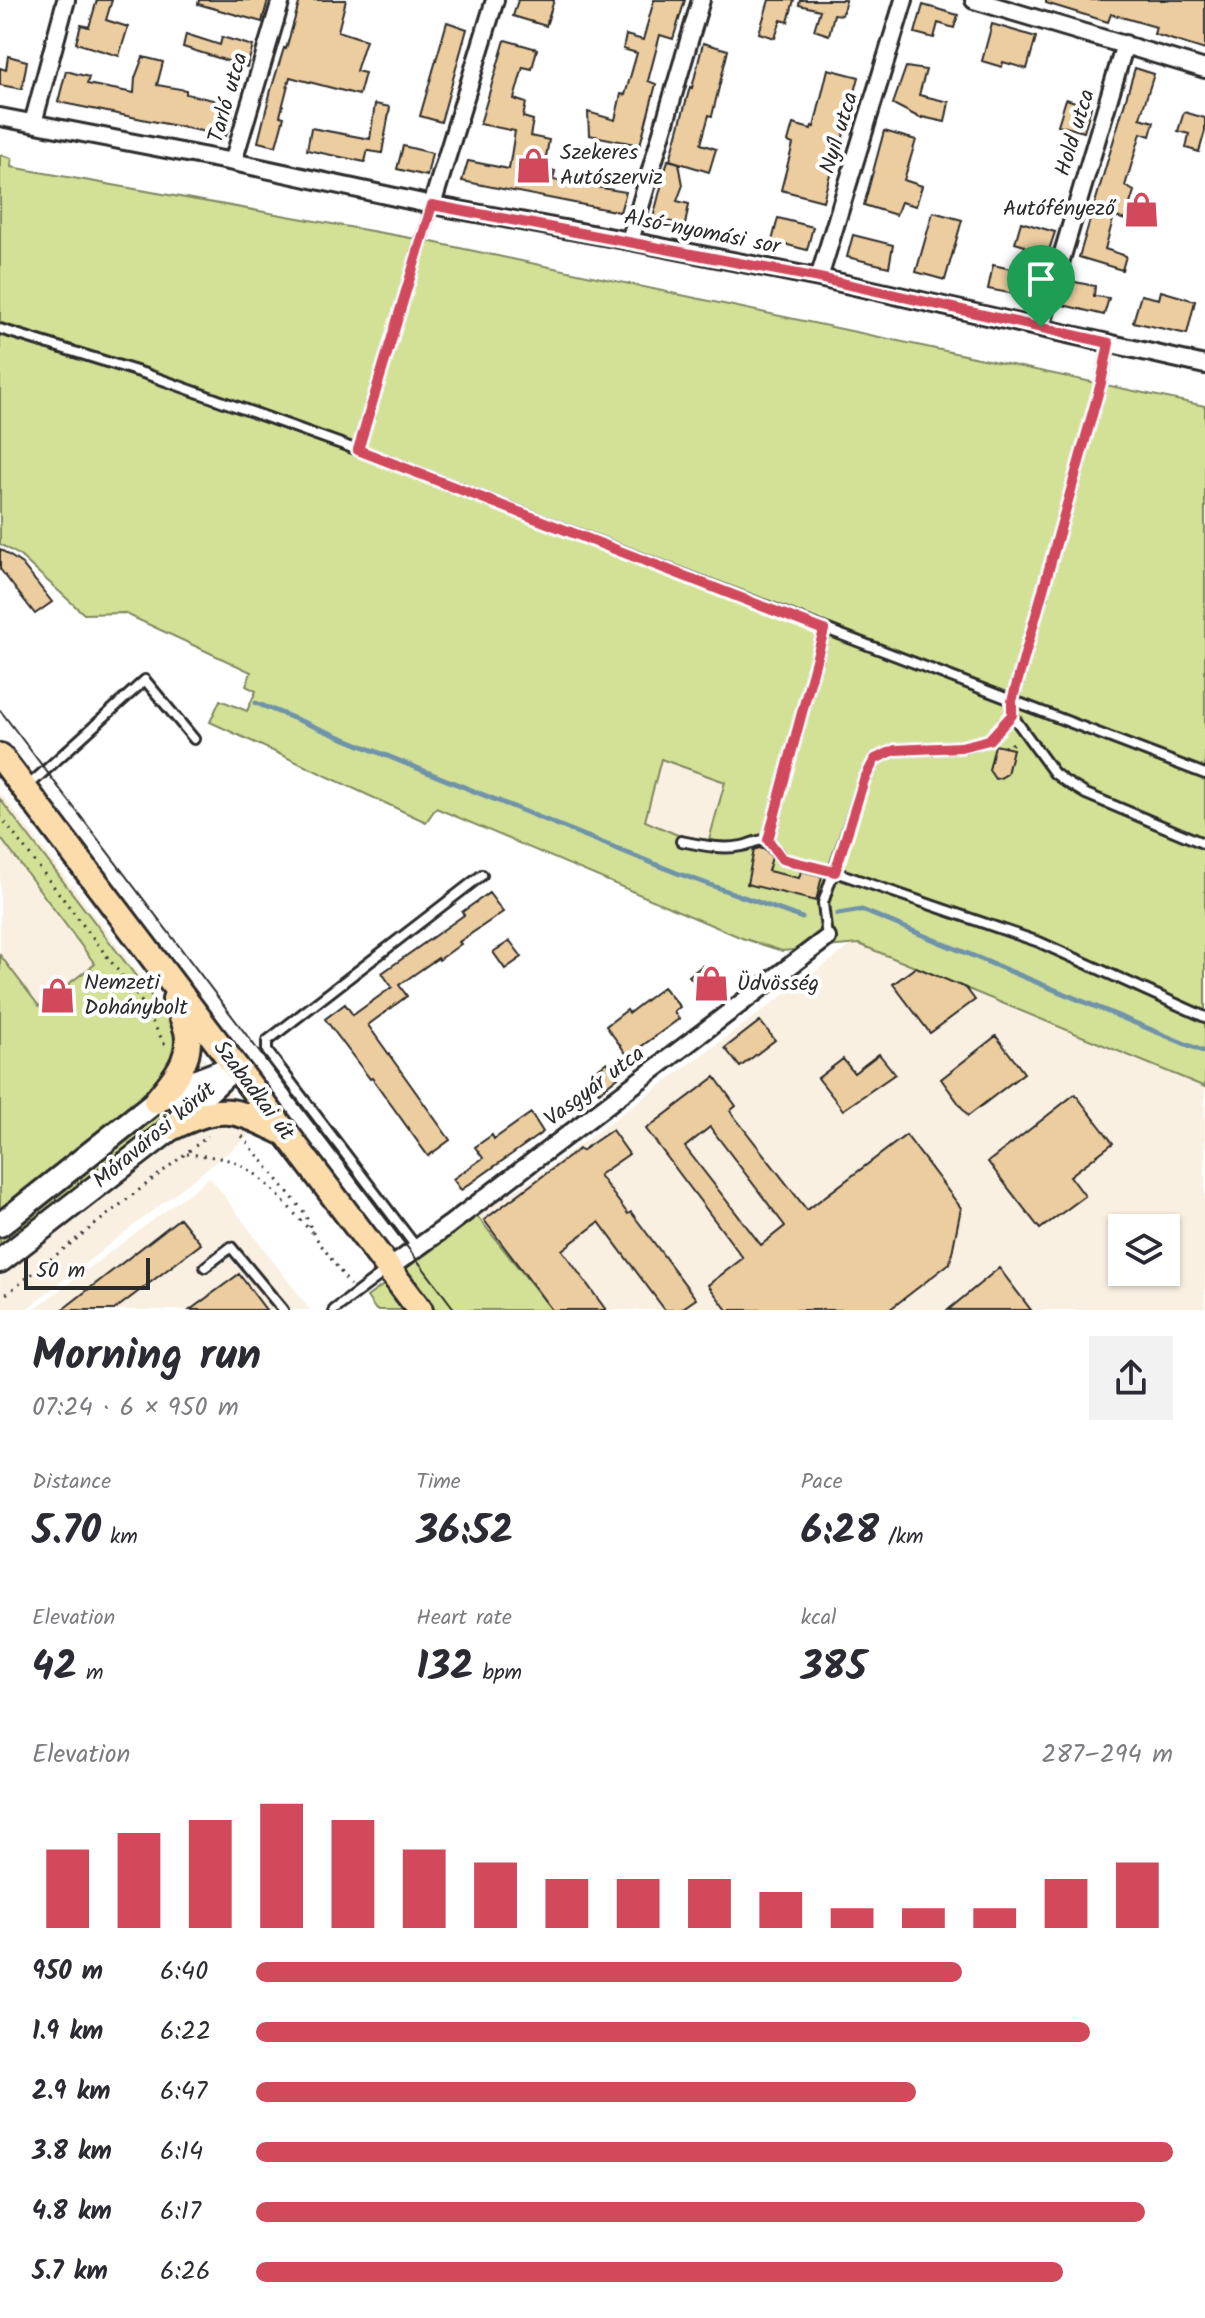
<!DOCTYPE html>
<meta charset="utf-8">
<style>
body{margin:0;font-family:Kalam,sans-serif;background:#f2f2f3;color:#2b2b33;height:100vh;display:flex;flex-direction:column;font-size:30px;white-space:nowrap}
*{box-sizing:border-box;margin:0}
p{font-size:26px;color:#7c7c81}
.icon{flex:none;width:44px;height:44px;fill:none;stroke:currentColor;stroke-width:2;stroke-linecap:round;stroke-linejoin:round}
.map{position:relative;height:1310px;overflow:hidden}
.drawer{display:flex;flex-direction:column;background:#fff;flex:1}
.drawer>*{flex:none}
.fabs{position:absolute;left:1108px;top:1214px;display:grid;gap:16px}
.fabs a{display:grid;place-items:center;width:72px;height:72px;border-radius:0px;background:#fff;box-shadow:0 2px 6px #0004;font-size:40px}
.scale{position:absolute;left:24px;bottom:20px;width:126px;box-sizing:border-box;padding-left:8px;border:4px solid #2b2b2b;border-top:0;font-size:22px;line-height:28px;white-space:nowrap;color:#2b2b2b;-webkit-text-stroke:6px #fff;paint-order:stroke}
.pin{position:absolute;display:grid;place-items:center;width:68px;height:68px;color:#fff;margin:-82px -34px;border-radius:50% 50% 50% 0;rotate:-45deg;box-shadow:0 0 8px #0007}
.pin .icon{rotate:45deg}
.round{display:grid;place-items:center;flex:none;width:84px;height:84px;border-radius:0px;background:#f2f2f3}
.overview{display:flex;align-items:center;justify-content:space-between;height:136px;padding:0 32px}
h1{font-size:44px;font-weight:700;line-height:60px}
.figures{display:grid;grid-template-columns:repeat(3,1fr);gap:12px;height:136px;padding:8px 32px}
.figures div{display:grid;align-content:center}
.figures b{font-size:40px;font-weight:700}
.figures small{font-size:22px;font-weight:400}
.figures p{font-size:22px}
.chart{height:224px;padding:16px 32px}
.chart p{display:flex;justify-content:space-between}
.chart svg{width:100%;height:144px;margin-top:8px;stroke:#d1495b;stroke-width:6}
ul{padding:0 32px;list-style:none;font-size:26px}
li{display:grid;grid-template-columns:128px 96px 1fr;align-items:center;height:60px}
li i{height:20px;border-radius:10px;background:#d1495b}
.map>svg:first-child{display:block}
.built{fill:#f9f0e2;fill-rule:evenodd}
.green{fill:#d2e195;stroke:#7e8660;stroke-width:2;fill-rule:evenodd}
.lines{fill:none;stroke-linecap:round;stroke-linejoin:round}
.stream{stroke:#6f93aa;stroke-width:5}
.building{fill:#eccd9f;stroke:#2b2b2b;stroke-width:2;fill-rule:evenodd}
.service-casing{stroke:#2b2b2b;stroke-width:14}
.minor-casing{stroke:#2b2b2b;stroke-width:22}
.secondary-casing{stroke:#2b2b2b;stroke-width:28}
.primary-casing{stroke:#2b2b2b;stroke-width:30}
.path{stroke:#2b2b2b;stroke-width:3;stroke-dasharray:2 6;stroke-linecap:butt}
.service{stroke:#fff;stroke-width:8}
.minor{stroke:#fff;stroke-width:16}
.secondary{stroke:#fff;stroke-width:22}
.primary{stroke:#fddcac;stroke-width:24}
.tram{stroke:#2b2b2b;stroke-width:2}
.route-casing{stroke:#fff;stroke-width:16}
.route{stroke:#d1495b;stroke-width:10}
.labels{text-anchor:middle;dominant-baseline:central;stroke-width:8;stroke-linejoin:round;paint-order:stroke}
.street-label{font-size:22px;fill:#2b2b2b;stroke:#fff}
.poi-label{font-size:22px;fill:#2b2b2b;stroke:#fff;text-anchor:start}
</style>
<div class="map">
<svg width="1205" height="1310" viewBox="0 0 1205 1310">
<rect width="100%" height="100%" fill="#fff"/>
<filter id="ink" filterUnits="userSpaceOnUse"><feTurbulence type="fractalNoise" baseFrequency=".0125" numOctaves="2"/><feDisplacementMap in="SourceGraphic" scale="16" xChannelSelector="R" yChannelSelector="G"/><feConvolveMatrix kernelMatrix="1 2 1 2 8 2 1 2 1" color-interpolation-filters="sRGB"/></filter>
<g filter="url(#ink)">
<!-- built -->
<path class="built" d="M 660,759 L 726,782 L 708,840 L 680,836 L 645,821 Z
M 0,792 L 258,1129 L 25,1310 L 0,1310 Z
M 859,944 L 1205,1087 L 1205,1310 L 552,1310 L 477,1216 L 530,1181 L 852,945 ZM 1122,1228 L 1166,1228 L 1166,1272 L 1122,1272 Z
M 210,1177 L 310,1310 L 33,1310 Z"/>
<!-- green -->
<path class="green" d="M 0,155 L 12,158 L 11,167 L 422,240 L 1205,406 L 1205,1087 L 859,944 L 782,951 L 742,938 L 436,808 L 426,822 L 210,722 L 220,700 L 247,711 L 256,691 L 246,686 L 251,672 L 124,613 L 84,614 L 19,555 L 0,544 ZM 661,759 L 725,782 L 709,840 L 680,836 L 645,821 Z
M 0,799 L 178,1031 L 173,1059 L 161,1081 L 0,1215 L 0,955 L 39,1006 L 95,964 L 0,837 Z
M 209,1085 L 0,1250 L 0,1238 L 183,1094 Z
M 477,1216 L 552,1310 L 376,1310 L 367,1297 Z"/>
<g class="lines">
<!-- stream -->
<path class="stream" d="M 256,703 L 677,873 L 802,918
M 838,914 L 862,910 L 1205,1052"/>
</g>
<!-- building -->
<path class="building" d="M 97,0 L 112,0 L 106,20 L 128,27 L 119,56 L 76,43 L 81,25 L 89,27 Z
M 199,0 L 268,0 L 262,22 L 198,4 Z
M 300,0 L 346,0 L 338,31 L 366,40 L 356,71 L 365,73 L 359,95 L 290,77 L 280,116 L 284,117 L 276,146 L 258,142 L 271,90 L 284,48 L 286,49 Z
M 518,0 L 554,0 L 546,26 L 513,16 Z
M 654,0 L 685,0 L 673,39 L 660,35 L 648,81 L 656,84 L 640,145 L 589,135 L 588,112 L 615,120 L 621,94 L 625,95 L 637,53 L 623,49 L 626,35 L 643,40 Z
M 769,0 L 794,0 L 788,22 L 781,20 L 775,38 L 759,33 Z
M 800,0 L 846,0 L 842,15 L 834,14 L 829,35 L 814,30 L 820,10 L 799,5 Z
M 1046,0 L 1205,0 L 1205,50 L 1154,34 L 1156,27 L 1111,14 L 1108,22 L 1046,3 Z
M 923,5 L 958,15 L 954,28 L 938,23 L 934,38 L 915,33 Z
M 447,22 L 467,29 L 441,122 L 420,116 Z
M 992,24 L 1036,37 L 1027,69 L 1003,62 L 1002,67 L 982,61 Z
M 186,34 L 220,45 L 222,37 L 253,46 L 247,67 L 183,47 Z
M 505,40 L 537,49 L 532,69 L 523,67 L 514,99 L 526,103 L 523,117 L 533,120 L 530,136 L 549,140 L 544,168 L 555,171 L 553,180 L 626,192 L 620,212 L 462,181 L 468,161 L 509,169 L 515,131 L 480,124 Z
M 703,43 L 728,50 L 712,116 L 709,115 L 701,144 L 716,149 L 709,172 L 670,160 L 690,87 L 692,88 Z
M 8,56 L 27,61 L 22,89 L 0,85 L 0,68 L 6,70 Z
M 143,57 L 163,62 L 157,85 L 186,90 L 186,94 L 235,105 L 226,136 L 58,102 L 66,71 L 89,77 L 87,84 L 134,93 L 135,78 Z
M 906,67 L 926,70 L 919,95 L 949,102 L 945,122 L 922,117 L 922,119 L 893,104 Z
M 1135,68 L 1154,74 L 1140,118 L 1154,122 L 1150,136 L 1141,133 L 1125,186 L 1134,191 L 1125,220 L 1114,216 L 1105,249 L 1126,256 L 1122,270 L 1079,257 Z
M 828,69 L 859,77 L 838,156 L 835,155 L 823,201 L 781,190 L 793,144 L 788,142 L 793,124 L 811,129 L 812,126 L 814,127 Z
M 1066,99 L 1091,107 L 1084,132 L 1058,125 Z
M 375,104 L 390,107 L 382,153 L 368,151 L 368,149 L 365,162 L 307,150 L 311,128 L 370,139 Z
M 1184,112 L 1205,118 L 1205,131 L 1199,152 L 1186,148 L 1189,134 L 1178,131 Z
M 884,131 L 916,140 L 904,180 L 922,186 L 916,206 L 901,202 L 896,215 L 864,205 Z
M 403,146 L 432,153 L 427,176 L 397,169 Z
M 668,160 L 679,163 L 683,185 L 677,201 L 689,204 L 685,225 L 653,218 Z
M 933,212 L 962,220 L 945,280 L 916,272 Z
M 778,218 L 813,227 L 807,250 L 772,241 Z
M 1021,222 L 1055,232 L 1048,253 L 1044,251 L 1035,298 L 988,289 L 993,265 L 1020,271 L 1025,246 L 1015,243 Z
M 853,235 L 893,245 L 889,267 L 847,257 Z
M 1070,281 L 1095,286 L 1094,296 L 1109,298 L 1104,315 L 1063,305 Z
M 1161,291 L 1195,301 L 1187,334 L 1133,322 L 1141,295 L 1159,299 Z
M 0,549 L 22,564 L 52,602 L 35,614 L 0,569 Z
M 995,745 L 1013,749 L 1007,774 L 1000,778 L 995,779 L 989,770 Z
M 759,848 L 766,850 L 772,857 L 768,871 L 799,878 L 801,871 L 822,876 L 816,901 L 747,884 L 754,850 Z
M 489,893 L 503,912 L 459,942 L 461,944 L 439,960 L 438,958 L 399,985 L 407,996 L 368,1025 L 450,1140 L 428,1156 L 372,1078 L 370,1079 L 325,1019 L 345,1004 L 353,1015 L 392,987 L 382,973 L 464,915 L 462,912 Z
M 510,941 L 522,957 L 505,969 L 493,952 Z
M 702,966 L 718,986 L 705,996 L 689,976 Z
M 916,967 L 966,988 L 975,1000 L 930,1033 L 893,984 Z
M 663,987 L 680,1007 L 674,1012 L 679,1019 L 628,1056 L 606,1026 L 627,1010 L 629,1013 Z
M 760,1021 L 775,1040 L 740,1067 L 725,1048 Z
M 996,1036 L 1024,1073 L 968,1116 L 941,1079 Z
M 879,1054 L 895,1074 L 843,1110 L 818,1078 L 843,1059 L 854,1073 Z
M 607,1062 L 618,1077 L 599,1092 L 587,1077 Z
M 715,1077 L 736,1106 L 730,1111 L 807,1210 L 906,1135 L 961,1208 L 950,1263 L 889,1310 L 727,1310 L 708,1285 L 743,1258 L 646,1129 ZM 710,1127 L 785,1226 L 761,1245 L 685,1147 Z
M 1075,1094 L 1113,1143 L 1070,1176 L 1085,1196 L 1040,1229 L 988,1162 Z
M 531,1113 L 543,1132 L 461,1190 L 453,1179 L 483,1158 L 475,1147 L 492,1135 L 494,1139 Z
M 612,1130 L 629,1154 L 599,1175 L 628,1214 L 631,1212 L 696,1299 L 680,1310 L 665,1310 L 599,1222 L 562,1250 L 606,1310 L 552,1310 L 484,1220 L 579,1149 L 581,1151 Z
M 180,1218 L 201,1244 L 114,1310 L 62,1310 Z
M 999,1268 L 1031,1310 L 948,1310 Z
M 239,1274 L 266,1310 L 190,1310 Z"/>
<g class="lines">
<defs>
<path id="service" d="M 0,329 L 146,374 L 358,450 L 1205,774
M 358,450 L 432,205
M 824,630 L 768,840 L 782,859 L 835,872 L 1039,942 L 1205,1017
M 1012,715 L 1054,773 L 1066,782 L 1086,794 L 1205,844
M 28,786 L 145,680 L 194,739
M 681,841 C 701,845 722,850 742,846 C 752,844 757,839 768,840
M 827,938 L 823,903 L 864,780 L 875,759 L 895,750 L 961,747 L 989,740 L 1012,715 L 1012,701 L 1101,383 L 1109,344
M 417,1248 L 267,1051 L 267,1041 L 482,875
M 205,1267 L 231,1247 L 283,1310
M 334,1310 L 387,1270"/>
<path id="minor" d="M 974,0 L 1205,69
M 0,117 L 233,162 L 432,205 L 630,241 L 819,278 L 1205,365
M 33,123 L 66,0
M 233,162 L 281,0
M 432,205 L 495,0
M 630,241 L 701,0
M 819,278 L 904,0
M 1041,327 L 1125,44
M 388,1269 L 449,1225 L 827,938"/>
<path id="secondary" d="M 0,1225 L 156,1101 L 186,1085 L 225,1070
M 0,1261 L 173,1127 C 192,1104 214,1087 235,1066"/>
<path id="primary" d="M 0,756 L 420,1310
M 156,1101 C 172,1082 193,1059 187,1031 C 184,1020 179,1009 175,999
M 173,1127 C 223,1103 234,1109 283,1132"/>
</defs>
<!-- service casing -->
<use href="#service" class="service-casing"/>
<!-- minor casing -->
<use href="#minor" class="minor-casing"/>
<!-- secondary casing -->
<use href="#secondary" class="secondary-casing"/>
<!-- primary casing -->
<use href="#primary" class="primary-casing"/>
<!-- path -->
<path class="path" d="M 1004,747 L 1012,744 L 1008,738
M 0,816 L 141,1001 L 164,1043 L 167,1045
M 242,1136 L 304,1212 L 314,1235 L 350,1285
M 187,1154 C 205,1156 227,1157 243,1166 C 270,1181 290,1211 312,1232
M 0,1299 L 208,1136"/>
<!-- service -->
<use href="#service" class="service"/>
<!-- minor -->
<use href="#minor" class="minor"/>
<!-- secondary -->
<use href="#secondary" class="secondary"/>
<!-- primary -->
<use href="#primary" class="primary"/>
<!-- tram -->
<path class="tram" d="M 0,710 L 455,1310"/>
</g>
</g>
<g class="lines" filter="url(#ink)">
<defs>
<path id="route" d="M 432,205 L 819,278 L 1109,343 L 1101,383 L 1012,701 L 1012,715 L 989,740 L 961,747 L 895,750 L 875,759 L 864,780 L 835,872 L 782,859 L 768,840 L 824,630 L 358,450 Z"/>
</defs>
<!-- route casing -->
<use href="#route" class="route-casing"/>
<!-- route -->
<use href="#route" class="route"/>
</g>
<!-- icons -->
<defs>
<symbol id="shop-bare" viewBox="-9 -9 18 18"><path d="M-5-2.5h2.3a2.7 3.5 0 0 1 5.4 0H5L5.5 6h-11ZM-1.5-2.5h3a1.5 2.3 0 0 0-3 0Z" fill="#d1495b" stroke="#fff" stroke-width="2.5" paint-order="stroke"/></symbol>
</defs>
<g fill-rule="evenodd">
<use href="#shop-bare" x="508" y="140" width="51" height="51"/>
<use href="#shop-bare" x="1116" y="184" width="51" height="51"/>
<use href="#shop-bare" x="686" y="958" width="51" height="51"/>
<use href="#shop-bare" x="32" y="970" width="51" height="51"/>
</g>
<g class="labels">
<!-- street labels -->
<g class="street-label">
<text transform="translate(229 98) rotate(-74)">Tarló utca</text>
<text transform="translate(840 133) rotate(-73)">Nyíl utca</text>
<text transform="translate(1076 133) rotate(-73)">Hold utca</text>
<text transform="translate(702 233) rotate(11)">Alsó-nyomási sor</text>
<text transform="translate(595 1087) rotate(-37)">Vasgyár utca</text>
<text transform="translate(253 1091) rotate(53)">Szabadkai út</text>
<text transform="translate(155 1136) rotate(-40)">Móravárosi körút</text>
</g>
<!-- poi labels -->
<g class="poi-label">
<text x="560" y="153">Szekeres<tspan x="560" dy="25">Autószerviz</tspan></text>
<text x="1115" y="209" text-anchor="end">Autófényező</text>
<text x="84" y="983">Nemzeti<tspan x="84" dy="25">Dohánybolt</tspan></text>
<text x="737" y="984">Üdvösség</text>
</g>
</g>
</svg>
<div class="fabs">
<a><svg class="icon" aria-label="layers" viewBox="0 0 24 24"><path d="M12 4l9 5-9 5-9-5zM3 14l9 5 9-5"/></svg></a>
</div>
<div class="scale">50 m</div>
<div class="pin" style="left:1041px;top:327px;background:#1e9e55"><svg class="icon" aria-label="arrive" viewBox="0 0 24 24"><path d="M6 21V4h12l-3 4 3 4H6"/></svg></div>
</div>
<section class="drawer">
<div class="overview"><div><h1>Morning run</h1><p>07:24 · 6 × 950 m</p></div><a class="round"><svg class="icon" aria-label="share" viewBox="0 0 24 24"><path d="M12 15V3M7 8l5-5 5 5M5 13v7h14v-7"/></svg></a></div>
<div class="figures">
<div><p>Distance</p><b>5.70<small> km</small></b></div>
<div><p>Time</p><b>36:52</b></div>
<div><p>Pace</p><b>6:28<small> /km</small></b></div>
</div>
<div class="figures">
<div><p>Elevation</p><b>42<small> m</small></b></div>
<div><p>Heart rate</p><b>132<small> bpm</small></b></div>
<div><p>kcal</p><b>385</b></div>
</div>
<div class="chart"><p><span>Elevation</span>287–294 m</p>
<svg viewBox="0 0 160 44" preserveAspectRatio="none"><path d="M5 44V20M15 44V15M25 44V11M35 44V6M45 44V11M55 44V20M65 44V24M75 44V29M85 44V29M95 44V29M105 44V33M115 44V38M125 44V38M135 44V38M145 44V29M155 44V24"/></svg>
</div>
<ul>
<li><b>950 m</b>6:40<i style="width:77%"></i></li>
<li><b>1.9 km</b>6:22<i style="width:91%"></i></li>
<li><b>2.9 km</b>6:47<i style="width:72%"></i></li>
<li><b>3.8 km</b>6:14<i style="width:100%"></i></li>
<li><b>4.8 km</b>6:17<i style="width:97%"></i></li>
<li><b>5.7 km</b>6:26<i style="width:88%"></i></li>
</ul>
</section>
